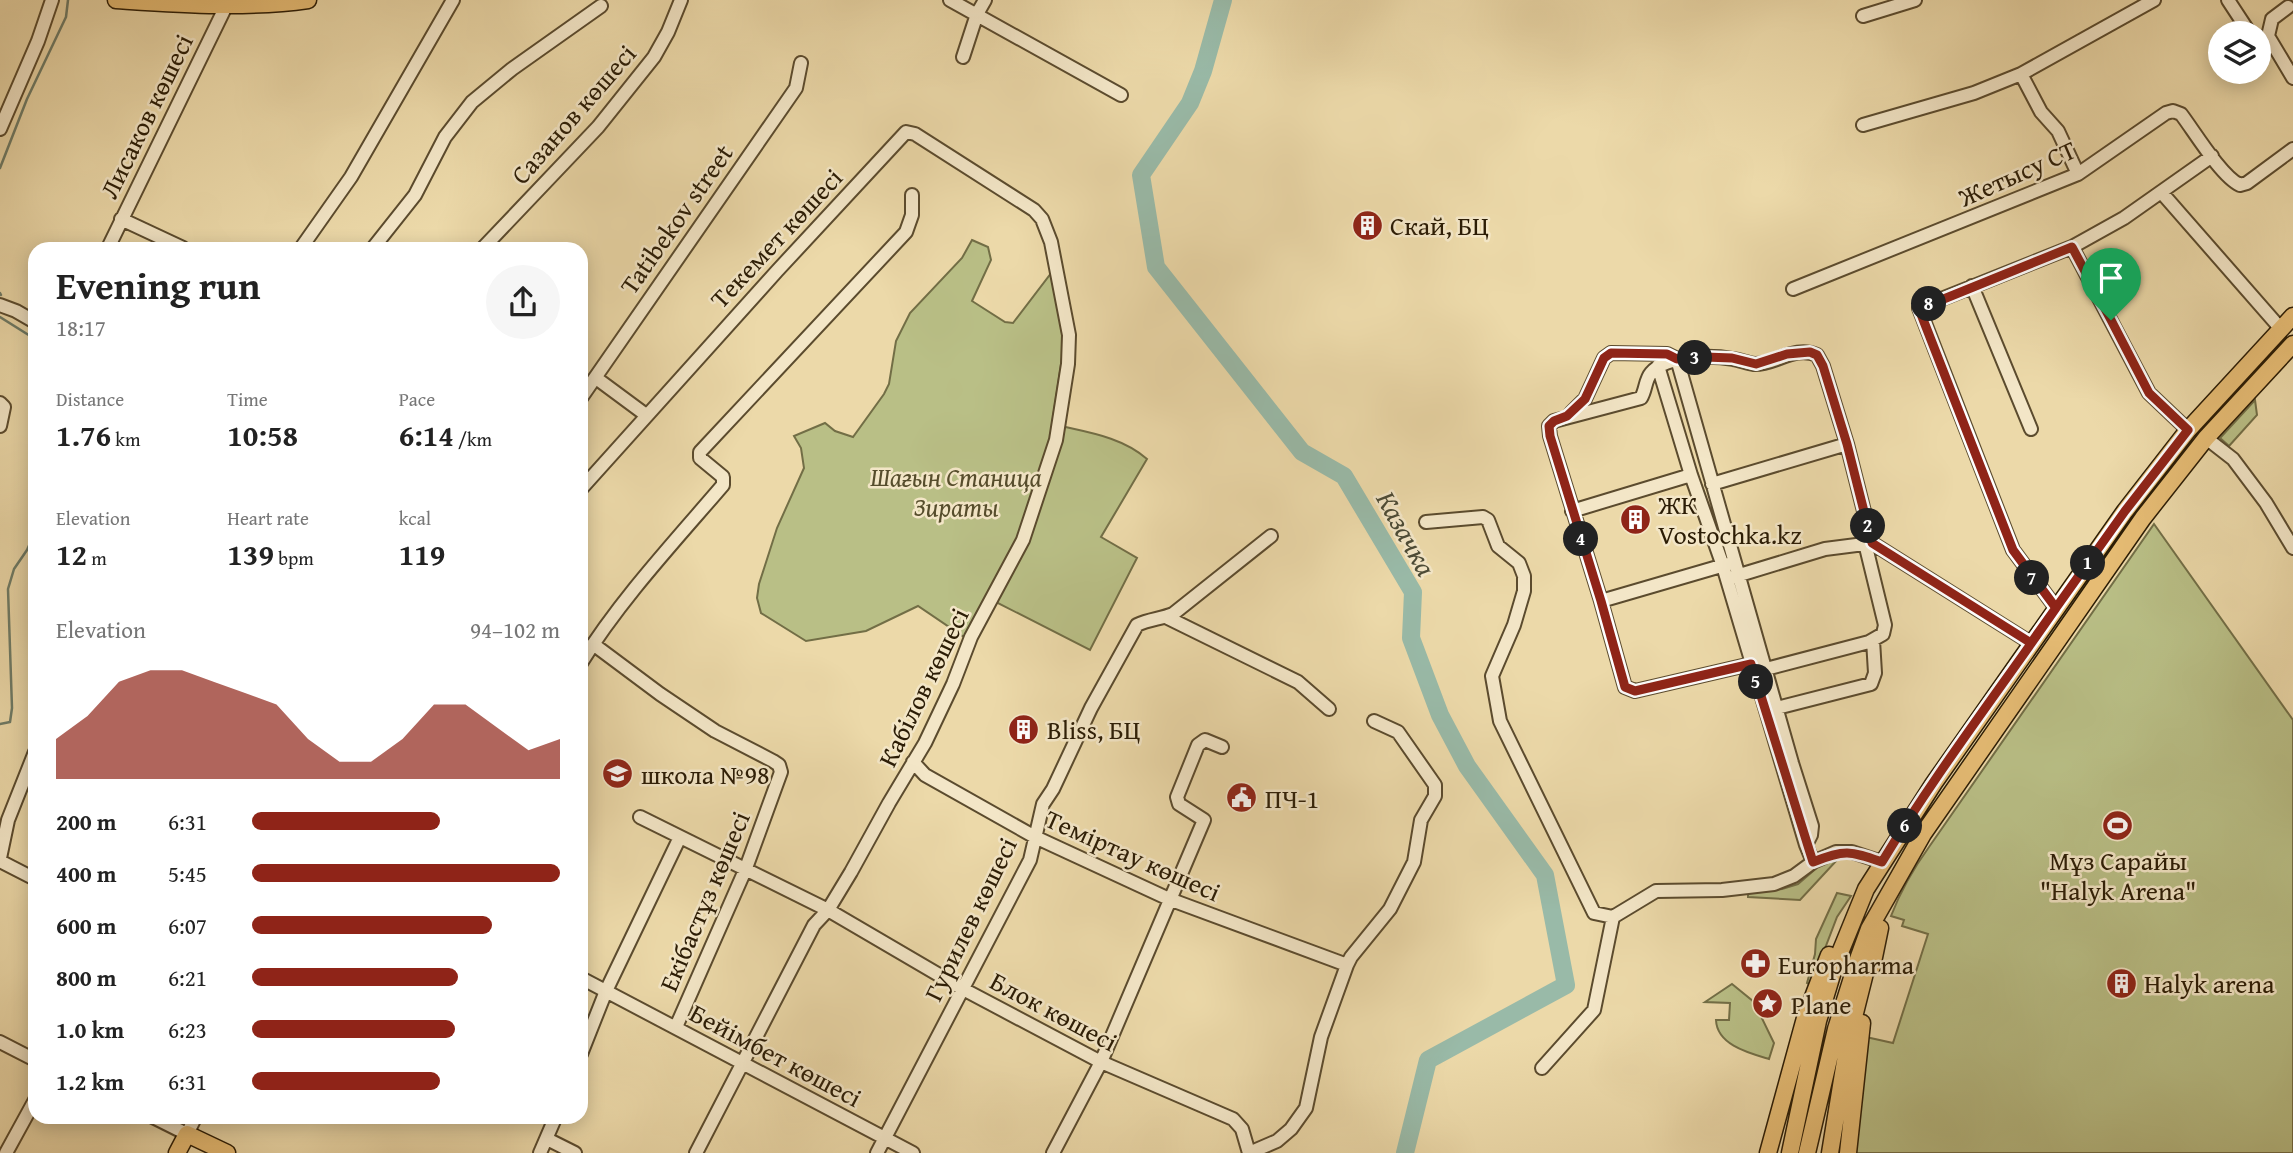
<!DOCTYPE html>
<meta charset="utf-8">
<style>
body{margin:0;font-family:"Gentium Book Plus",serif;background:#f6f6f6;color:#222;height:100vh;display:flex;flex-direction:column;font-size:26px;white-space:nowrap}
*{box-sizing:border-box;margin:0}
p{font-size:23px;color:#767676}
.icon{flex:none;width:38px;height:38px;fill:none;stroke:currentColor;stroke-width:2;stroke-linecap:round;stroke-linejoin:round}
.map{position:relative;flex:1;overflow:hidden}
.panel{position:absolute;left:28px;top:242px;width:560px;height:882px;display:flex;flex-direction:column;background:#fff;border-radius:21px;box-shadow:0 4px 18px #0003}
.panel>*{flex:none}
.fabs{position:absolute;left:2208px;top:21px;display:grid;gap:14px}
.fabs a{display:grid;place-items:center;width:63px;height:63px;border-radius:50%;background:#fff;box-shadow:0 4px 18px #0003;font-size:35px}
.pin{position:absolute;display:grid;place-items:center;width:60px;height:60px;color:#fff;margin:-72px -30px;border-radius:50% 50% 50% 0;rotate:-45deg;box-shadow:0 0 7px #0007}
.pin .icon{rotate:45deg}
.km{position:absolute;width:35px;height:35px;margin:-18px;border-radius:50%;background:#222;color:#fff;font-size:19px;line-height:35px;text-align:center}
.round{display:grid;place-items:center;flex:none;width:74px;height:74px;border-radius:37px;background:#f6f6f6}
.overview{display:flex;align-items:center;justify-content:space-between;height:119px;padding:0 28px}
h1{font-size:38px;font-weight:800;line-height:52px}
.metrics{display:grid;grid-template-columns:repeat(3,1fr);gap:10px;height:119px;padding:7px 28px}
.metrics div{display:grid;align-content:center}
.metrics b{font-size:30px;font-weight:800}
.metrics small{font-size:19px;font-weight:400}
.metrics p{font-size:19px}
.chart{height:196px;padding:14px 28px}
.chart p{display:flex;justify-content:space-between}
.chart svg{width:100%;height:126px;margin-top:7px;fill:#8f2418;opacity:.7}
ul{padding:0 28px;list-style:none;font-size:23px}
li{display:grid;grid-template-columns:112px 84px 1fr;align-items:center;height:52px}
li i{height:18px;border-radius:9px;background:#8f2418}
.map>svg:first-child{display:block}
.green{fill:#b9bf86;stroke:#726e46;stroke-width:2}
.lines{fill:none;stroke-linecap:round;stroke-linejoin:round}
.stream{stroke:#6d7b67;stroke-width:2.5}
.river{stroke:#99baa8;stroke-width:18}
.minor-casing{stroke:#5b4b2e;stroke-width:16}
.major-casing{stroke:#2b1c05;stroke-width:19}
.minor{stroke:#f3e6c7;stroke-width:12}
.major{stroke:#e6bc74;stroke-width:16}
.route-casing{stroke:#fff;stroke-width:14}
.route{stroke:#8f2418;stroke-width:9}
.labels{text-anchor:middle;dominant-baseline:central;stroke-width:5;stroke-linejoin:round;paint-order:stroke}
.street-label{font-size:26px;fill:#2b1c05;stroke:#f3e6c7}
.poi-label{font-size:26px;fill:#2b1c05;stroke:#f3e6c7;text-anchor:start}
.park-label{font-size:26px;font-style:italic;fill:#564d2c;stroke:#f3e6c7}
.water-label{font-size:28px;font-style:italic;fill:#4c4b36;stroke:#f3e6c7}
</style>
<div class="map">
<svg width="2293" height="1153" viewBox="0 0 2293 1153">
<rect width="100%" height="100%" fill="#ecd9a9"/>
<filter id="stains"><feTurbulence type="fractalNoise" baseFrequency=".00286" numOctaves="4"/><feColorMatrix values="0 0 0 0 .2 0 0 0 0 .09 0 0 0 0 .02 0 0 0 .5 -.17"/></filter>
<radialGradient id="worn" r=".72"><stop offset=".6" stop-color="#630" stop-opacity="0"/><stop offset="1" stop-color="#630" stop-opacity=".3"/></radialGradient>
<!-- green -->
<path class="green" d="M 972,240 L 988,247 L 991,260 L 972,301 L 1005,322 L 1013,323 L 1052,272 L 1064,345 L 1052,424 C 1085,432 1121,436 1147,459 L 1101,537 L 1137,558 L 1090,650 L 994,601 L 988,601 L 964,637 L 918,606 L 866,631 L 806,641 L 761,613 L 757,598 L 759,584 L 777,528 L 804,468 L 801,448 L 794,436 L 825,423 L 835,431 L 853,437 L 884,394 L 889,384 L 896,341 L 910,313 L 962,258 Z
M 2255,400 L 2257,415 L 2229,446 L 2220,438 Z
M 2154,524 L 2293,720 L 2293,1153 L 1853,1153 L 1866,1037 L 1893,1043 L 1928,934 L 1902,926 L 1904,920 L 1891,916 C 1901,890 1913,869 1929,847 Z
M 1827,859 L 1837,860 L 1800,900 L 1748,897 L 1748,893 L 1782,889 L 1798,884 Z
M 1837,893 L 1851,896 L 1837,917 L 1811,985 L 1807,983 L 1815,954 L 1816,939 Z
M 1732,984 L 1754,1002 L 1774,1043 L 1769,1059 C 1749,1053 1717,1045 1716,1020 L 1729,1020 L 1730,1003 L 1705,1002 Z"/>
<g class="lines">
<!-- stream -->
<path class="stream" d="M 0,168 L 27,99 L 66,17 L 68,0
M 0,293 L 1,295
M 0,317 L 35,339
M 35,474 L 35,475
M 0,724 L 10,722 L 12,708 L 8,589 L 14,569 L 27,550 L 35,532"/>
<!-- river -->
<path class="river" d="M 1223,0 L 1203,71 L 1190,103 L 1141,175 L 1156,267 L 1302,452 L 1344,476 L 1413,592 L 1411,638 L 1440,715 L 1467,766 L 1545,875 L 1566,985 L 1428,1060 L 1405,1153"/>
<defs>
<path id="minor" d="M 950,0 L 1121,95
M 2228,0 L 2247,29
M 2288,7 L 2272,19 L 2268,36 L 2293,78
M 1863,16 L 1915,0
M 963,57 L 977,14 L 985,0
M 2021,74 L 2041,112 L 2058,131 L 2078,174
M 1863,125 L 1974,93 L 2021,74 L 2154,0
M 0,129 L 38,41 L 52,0
M 2162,193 L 2281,329
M 121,219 L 183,248
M 2072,247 L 2149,393 L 2188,430
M 108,248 L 227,4
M 301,248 L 351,177 L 453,0
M 373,248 L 415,195 L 445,137 L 472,102 L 512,69 L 601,6
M 483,248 L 598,127 L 654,57 L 668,32 L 681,0
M 1972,286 L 2031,429
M 1793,289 L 2078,174 L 2166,113 L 2173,111 L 2181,114 C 2194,131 2221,176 2240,185 L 2247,183 L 2293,149
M 0,305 L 16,311 L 35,322
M 1658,366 L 1691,475 L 1723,566 L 1806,845 L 1813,862
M 596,378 L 646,415
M 581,398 L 796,88 L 801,63
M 0,403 L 4,407 L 0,426
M 1571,413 L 1585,399 L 1604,358 L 1611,353 L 1667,354 L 1677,359 L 1792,763 L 1812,826 L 1811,835 L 1806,845
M 2206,438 L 2233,459 L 2266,503 L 2293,548
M 1712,484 L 1847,444
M 581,489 L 777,271 L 906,132 L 915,134 L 1034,210 L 1042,219 L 1051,242 L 1069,335 L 1068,364 L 1056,440 L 1023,540 L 971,637 L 953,684 L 925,743 L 889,803 L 851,872 L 828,910 L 814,925 L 696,1153
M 1572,511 L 1691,475
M 1426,522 L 1483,517 L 1488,520 L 1498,546 L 1519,563 L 1524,576 L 1524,591 L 1514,625 L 1492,676 L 1500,721 L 1594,913 L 1613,917 L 1656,891 L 1722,890 L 1774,884 L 1794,876 L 1813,862 L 1836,852 L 1852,852 L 1882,862
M 1733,577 L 1825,549 L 1872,543
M 1601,601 L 1728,564
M 2056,608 L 2013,550 L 1919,308 L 2072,247 L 2124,218 L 2212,156
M 1166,617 L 1298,682 L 1329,709
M 593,644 L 660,694 L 715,731 L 773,761 L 779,765 L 781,772 L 746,868 L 676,1027
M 581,663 C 620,600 675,541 723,485 L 723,477 L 700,458 L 700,452 L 906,232 L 912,215 L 912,195
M 1751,664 L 1635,691 L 1625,687 L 1601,601 L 1550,436 L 1549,426 L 1554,421 L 1641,398 C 1646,390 1645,380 1651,373 C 1666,355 1711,355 1733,359 C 1740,360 1747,363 1754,364 C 1775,365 1794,345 1817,355 L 1823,366 L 1847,444 L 1872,543 L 2031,643
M 1766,669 L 1869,642 L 1883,634 L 1885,625 L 1865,543
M 1777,708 L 1871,684 L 1875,673 L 1873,640
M 913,762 L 925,775 L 1035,837 L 1169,899 L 1347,965
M 640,817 L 828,910 L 963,989 L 1101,1062 L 1233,1119 L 1242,1129 L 1249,1153
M 0,858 L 8,820 L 35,752
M 0,861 L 35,879
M 581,978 L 913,1153
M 0,1042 L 35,1060
M 581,1054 L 606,991 L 680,837
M 1542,1068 L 1594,1010 L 1613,917
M 151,1116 L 187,1134 L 196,1116
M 547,1139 L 575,1153
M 6,1153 L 35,1100
M 540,1153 L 556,1116
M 877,1153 L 1030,860 L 1043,804 L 1053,789 L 1091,708 L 1137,625 C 1149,619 1161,619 1173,614 L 1271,536
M 1053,1153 L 1101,1062 L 1204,820 L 1179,804 L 1177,797 L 1198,745 L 1205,740 L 1222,747
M 1249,1153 L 1277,1141 L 1291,1129 L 1306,1108 L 1321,1037 L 1347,965 L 1351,957 L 1390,909 L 1414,862 L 1421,820 L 1435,796 L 1435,785 L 1398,732 L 1374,721"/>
<path id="major" d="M 116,0 C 179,4 245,9 308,0
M 1872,967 L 1880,928
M 177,1153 L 187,1134 L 227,1153
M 1768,1153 L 1805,1018 L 1829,955
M 1790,1153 L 1818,1021 L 1835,965 L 1866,889 L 1934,783 L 2125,511 L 2188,430 L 2293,316
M 1807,1153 L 1836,1029 L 1857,962 L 1869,929 L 1923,834 L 2143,518 L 2206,438 L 2293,344
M 1830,1153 L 1849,1037 L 1869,957
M 1848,1153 L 1862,1023"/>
</defs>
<!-- minor casing -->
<use href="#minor" class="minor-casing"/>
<!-- major casing -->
<use href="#major" class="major-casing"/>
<!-- minor -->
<use href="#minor" class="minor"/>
<!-- major -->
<use href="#major" class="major"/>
</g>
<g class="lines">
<defs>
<path id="route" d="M 2111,320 L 2149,393 L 2188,430 L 2125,511 L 2031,643 L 1872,543 L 1847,444 L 1823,366 L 1817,355 L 1810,352 L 1787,354 L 1756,364 L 1732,358 L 1705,357 L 1677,359 L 1667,354 L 1611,353 L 1604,358 L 1585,399 L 1567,416 L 1554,421 L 1549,426 L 1550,436 L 1601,601 L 1625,687 L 1635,691 L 1751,664 L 1813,862 C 1845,849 1850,851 1882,862 C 1935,774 1998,692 2056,608 L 2013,550 L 1919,309 L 2072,247 L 2111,320"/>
</defs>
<!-- route casing -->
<use href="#route" class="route-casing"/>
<!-- route -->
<use href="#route" class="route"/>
</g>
<!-- icons -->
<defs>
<symbol id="building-disc" viewBox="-11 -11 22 22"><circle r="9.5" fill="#8f2418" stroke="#f3e6c7"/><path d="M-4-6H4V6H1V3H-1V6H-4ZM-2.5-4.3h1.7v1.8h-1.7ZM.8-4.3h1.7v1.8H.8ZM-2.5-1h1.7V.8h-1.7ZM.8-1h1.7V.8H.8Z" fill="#fff"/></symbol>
<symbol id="school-disc" viewBox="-11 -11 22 22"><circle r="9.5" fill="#8f2418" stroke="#f3e6c7"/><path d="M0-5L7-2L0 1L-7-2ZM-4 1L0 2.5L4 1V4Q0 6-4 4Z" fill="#fff"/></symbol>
<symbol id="civic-disc" viewBox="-11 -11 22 22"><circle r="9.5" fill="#8f2418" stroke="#f3e6c7"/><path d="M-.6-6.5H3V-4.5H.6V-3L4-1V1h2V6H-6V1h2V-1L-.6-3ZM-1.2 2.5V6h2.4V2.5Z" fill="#fff"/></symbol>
<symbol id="stadium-disc" viewBox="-11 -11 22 22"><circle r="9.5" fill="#8f2418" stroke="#f3e6c7"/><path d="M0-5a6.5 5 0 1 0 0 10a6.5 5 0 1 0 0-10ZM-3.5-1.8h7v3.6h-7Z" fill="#fff"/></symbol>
<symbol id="pharmacy-disc" viewBox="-11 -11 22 22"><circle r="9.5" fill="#8f2418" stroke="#f3e6c7"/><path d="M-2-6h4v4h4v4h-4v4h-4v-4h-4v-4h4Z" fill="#fff"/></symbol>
<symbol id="sight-disc" viewBox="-11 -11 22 22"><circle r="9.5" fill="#8f2418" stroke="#f3e6c7"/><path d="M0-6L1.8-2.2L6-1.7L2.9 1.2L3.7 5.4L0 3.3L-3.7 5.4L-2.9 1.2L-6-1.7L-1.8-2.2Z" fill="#fff"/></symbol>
</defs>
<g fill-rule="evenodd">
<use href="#building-disc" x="1350" y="208" width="35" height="35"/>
<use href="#building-disc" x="1618" y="502" width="35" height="35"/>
<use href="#building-disc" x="1006" y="712" width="35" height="35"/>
<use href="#school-disc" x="600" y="756" width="35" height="35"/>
<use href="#civic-disc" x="1224" y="780" width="35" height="35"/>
<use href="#stadium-disc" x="2100" y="808" width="35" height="35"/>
<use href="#pharmacy-disc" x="1738" y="946" width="35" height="35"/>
<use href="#building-disc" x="2104" y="966" width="35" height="35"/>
<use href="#sight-disc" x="1750" y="986" width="35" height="35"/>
</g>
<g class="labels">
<!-- street labels -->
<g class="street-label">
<text transform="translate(573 114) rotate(-49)">Сазанов көшесі</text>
<text transform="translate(146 116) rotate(-64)">Лисаков көшесі</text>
<text transform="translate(2017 173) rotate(-24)">Жетысу СТ</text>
<text transform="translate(676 219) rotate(-55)">Tatibekov street</text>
<text transform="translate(776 238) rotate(-47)">Текемет көшесі</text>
<text transform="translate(923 687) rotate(-64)">Кабілов көшесі</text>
<text transform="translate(1133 855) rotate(24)">Теміртау көшесі</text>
<text transform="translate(704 901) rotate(-67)">Екібастұз көшесі</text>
<text transform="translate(970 919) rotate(-64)">Гурилев көшесі</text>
<text transform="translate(1054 1011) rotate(28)">Блок көшесі</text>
<text transform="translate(776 1055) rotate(28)">Бейімбет көшесі</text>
</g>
<!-- poi labels -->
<g class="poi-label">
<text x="1390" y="225">Скай, БЦ</text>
<text x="1658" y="504">ЖК<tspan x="1658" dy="30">Vostochka.kz</tspan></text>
<text x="1047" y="729">Bliss, БЦ</text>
<text x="641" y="774">школа №98</text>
<text x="1265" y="798">ПЧ-1</text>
<text x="2118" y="860" text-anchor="middle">Мұз Сарайы<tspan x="2118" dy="30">"Halyk Arena"</tspan></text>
<text x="1778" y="964">Europharma</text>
<text x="2144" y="983">Halyk arena</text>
<text x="1791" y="1004">Plane</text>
</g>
<!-- park labels -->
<g class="park-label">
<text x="956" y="476">Шағын Станица<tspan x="956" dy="30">Зираты</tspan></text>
</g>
<!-- water labels -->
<g class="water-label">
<text transform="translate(1407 533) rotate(61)">Казачка</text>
</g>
</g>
<rect width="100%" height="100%" filter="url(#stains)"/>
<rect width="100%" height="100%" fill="url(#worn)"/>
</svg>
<div class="fabs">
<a><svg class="icon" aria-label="layers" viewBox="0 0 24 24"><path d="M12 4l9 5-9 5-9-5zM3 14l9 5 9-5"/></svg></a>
</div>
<div class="pin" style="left:2111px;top:320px;background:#1e9e55"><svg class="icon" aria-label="arrive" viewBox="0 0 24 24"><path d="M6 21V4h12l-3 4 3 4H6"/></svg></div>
<b class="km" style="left:2088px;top:563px">1</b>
<b class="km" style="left:1868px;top:526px">2</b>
<b class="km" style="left:1695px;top:358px">3</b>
<b class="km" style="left:1581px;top:539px">4</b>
<b class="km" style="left:1756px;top:682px">5</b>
<b class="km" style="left:1905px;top:826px">6</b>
<b class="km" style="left:2032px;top:578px">7</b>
<b class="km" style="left:1929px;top:304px">8</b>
<section class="panel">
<div class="overview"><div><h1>Evening run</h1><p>18:17</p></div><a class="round"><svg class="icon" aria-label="share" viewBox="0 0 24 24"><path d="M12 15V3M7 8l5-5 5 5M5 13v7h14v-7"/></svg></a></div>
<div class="metrics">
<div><p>Distance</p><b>1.76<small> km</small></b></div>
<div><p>Time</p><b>10:58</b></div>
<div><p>Pace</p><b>6:14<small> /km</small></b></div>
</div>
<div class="metrics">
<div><p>Elevation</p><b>12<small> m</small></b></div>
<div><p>Heart rate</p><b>139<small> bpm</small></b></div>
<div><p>kcal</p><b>119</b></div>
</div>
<div class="chart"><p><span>Elevation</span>94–102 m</p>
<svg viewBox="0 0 160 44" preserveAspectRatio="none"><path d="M0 44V30L10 22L20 10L30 6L40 6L50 10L60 14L70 18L80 30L90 38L100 38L110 30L120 18L130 18L140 26L150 34L160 30V44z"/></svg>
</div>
<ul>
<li><b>200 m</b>6:31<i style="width:61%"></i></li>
<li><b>400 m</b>5:45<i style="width:100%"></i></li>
<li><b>600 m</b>6:07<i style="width:78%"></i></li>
<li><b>800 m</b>6:21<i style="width:67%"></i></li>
<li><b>1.0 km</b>6:23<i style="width:66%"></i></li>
<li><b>1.2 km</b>6:31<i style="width:61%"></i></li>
</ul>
</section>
</div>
